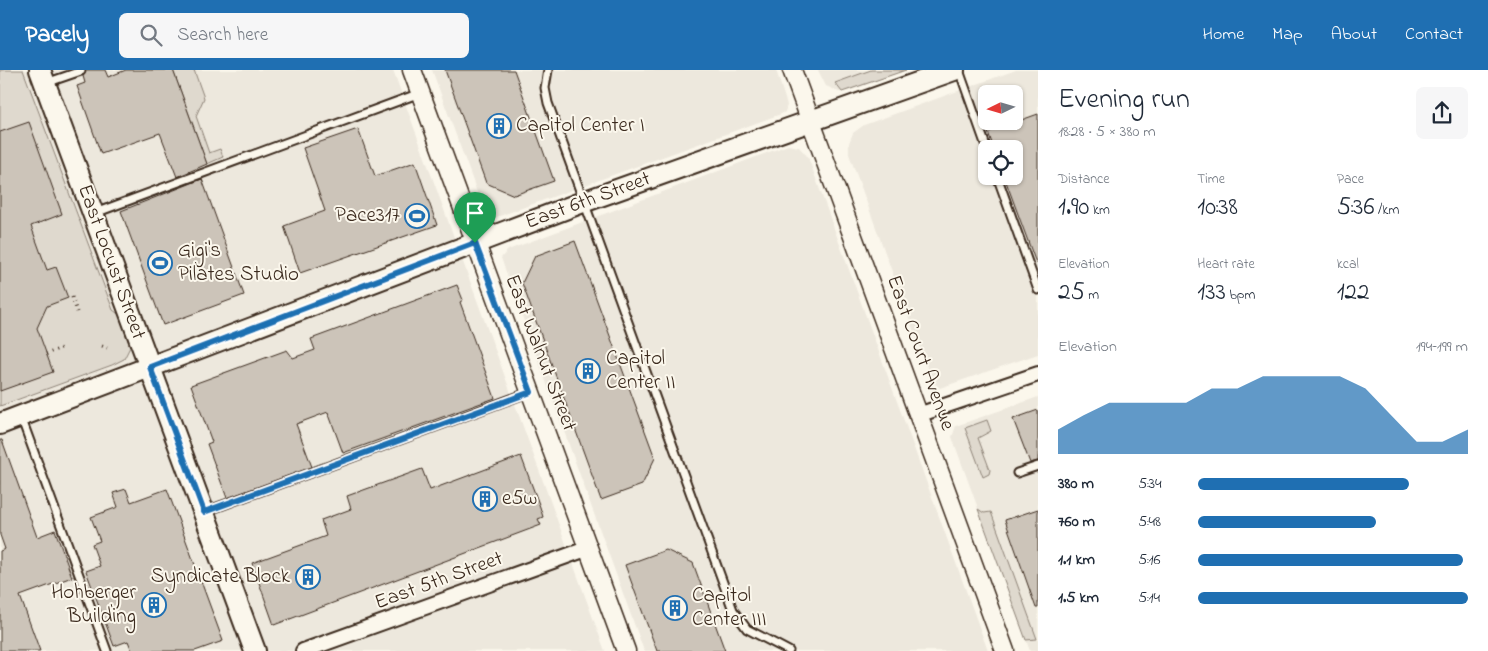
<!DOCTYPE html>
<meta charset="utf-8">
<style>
body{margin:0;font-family:"Indie Flower",sans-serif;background:#f6f6f7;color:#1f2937;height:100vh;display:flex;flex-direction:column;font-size:19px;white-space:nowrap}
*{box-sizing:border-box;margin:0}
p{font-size:16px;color:#747a83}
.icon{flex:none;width:28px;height:28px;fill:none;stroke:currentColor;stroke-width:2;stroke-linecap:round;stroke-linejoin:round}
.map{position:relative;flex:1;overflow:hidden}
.details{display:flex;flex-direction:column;background:#fff;width:450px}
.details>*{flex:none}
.needle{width:32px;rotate:265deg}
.buttons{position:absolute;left:978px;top:15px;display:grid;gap:10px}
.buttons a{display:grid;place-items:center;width:45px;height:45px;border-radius:8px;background:#fff;box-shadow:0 1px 4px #0004;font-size:25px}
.pin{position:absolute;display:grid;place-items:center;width:42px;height:42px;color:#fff;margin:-51px -21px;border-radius:50% 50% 50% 0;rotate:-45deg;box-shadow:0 0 5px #0007}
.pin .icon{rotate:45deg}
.round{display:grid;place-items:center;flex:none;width:52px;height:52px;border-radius:8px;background:#f6f6f7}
.headline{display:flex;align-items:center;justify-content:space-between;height:85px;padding:0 20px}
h1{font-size:28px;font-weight:600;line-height:38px}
.stats{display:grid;grid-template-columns:repeat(3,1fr);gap:8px;height:85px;padding:5px 20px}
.stats div{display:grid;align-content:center}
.stats b{font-size:25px;font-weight:600}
.stats small{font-size:14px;font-weight:400}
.stats p{font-size:14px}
.chart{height:140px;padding:10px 20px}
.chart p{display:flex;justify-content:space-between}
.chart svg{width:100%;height:90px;margin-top:5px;fill:#1f6fb2;opacity:.7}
ul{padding:0 20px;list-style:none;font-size:16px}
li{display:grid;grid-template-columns:80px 60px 1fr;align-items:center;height:38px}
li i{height:12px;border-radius:6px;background:#1f6fb2}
header{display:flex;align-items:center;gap:30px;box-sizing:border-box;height:70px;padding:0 25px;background:#1f6fb2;color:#fff}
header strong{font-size:24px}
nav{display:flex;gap:28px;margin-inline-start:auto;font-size:18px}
.search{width:350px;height:45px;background:#f6f6f7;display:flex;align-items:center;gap:12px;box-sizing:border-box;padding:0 18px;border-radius:8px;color:#747a83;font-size:19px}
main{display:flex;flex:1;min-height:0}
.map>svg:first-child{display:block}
.built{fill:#ede8dd;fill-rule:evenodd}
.green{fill:#dfd9ce;stroke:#8d8276}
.building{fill:#ccc4b9;stroke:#3b2a1e}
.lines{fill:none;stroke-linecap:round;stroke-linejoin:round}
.service-casing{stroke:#3b2a1e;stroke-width:11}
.minor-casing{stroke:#3b2a1e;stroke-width:18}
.tertiary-casing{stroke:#3b2a1e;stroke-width:21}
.secondary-casing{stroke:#3b2a1e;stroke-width:24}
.path{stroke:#3b2a1e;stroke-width:3;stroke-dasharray:1 4;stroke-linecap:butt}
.service{stroke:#fbf7ec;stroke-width:7}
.minor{stroke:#fbf7ec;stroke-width:14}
.tertiary{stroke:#fbf7ec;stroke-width:18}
.secondary{stroke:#fbf7ec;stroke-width:20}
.route-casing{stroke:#fff;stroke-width:10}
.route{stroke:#1f6fb2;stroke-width:6}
.labels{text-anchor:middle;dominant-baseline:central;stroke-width:4;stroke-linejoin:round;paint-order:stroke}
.poi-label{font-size:21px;fill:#3b2a1e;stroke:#fbf7ec;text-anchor:start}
.street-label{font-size:21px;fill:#3b2a1e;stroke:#fbf7ec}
</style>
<header>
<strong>Pacely</strong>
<div class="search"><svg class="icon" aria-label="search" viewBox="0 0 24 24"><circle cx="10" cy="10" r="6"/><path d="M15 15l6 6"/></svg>Search here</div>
<nav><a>Home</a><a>Map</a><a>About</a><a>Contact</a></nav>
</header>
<main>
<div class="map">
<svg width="1038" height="581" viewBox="0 0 1038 581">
<rect width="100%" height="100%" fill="#fbf7ec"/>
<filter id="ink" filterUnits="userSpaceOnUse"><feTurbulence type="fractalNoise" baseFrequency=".02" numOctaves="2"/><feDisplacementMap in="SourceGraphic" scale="10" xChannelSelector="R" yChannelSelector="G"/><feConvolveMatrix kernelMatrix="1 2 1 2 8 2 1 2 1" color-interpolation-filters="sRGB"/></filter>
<g filter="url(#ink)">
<!-- built -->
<path class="built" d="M 23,0 L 393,0 L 605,581 L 0,581 L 0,336 L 112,295 L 124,289 L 130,277 L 121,246 L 113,240 Z
M 432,0 L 776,0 L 787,35 L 785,42 L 781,44 L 497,147 L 490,147 L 484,141 Z
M 818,0 L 906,0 L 848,21 L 839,22 L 826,16 Z
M 1016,0 L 1038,0 L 1038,284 L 940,318 L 932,311 L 849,84 L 849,73 L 853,63 L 864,55 ZM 986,24 L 1014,24 L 1014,51 L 986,51 ZM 986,79 L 1014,79 L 1014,106 L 986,106 Z
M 788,75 L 799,77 L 808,87 L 988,581 L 644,581 L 501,188 L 508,180 Z
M 1038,327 L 1038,581 L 1030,581 L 952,367 L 956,356 Z"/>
<!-- green -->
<path class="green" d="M 0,0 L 23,0 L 113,240 L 121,246 L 130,277 L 124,289 L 112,295 L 0,336 Z
M 173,0 L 194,0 L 204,28 L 196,46 L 209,83 L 220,79 L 223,87 L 207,94 Z
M 871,0 L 906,0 L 842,22 L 835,13 Z
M 987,350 L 991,361 L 978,368 L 990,400 L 989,404 L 983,407 L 965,358 Z
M 978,439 L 984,443 L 991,442 L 1037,569 L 1026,570 Z"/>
<!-- building -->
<path class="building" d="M 86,0 L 105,0 L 108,7 L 126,0 L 173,0 L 207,94 L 177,107 L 160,63 L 101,84 L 77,16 L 85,13 L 83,6 Z
M 445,0 L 514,0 L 554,111 L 514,125 L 486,113 Z
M 1038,44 L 1038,193 L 1036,193 L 1004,106 L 1014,106 L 1014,79 L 994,79 L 988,62 Z
M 29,52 L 62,144 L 31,156 L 47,200 L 56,197 L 68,228 L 47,236 L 37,258 L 53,302 L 0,321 L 0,62 Z
M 358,59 L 375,106 L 415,92 L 437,155 L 300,203 L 284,156 L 325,141 L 303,78 Z
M 202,109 L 244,225 L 163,255 L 121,141 Z
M 575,171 L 655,388 L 642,415 L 601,430 L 522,213 L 535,186 Z
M 457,215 L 463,230 L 460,232 L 495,328 L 343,383 L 328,342 L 296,354 L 312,397 L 227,428 L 207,374 L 212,372 L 191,315 L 287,280 L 293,288 L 315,280 L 311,269 Z
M 1038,340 L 1038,391 L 1030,393 L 1013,349 Z
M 0,370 L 2,370 L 37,467 L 55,460 L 72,507 L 20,526 L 40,581 L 0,581 L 0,481 L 5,479 L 0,465 Z
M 521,386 L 540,437 L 543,447 L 538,449 L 541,455 L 274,555 L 252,493 L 326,466 L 321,450 L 351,439 L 347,426 L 422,399 L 430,420 Z
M 126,419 L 131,432 L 167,419 L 223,571 L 195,581 L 132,581 L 128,571 L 114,576 L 86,501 L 100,496 L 92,474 L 100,471 L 91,447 L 118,437 L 113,423 Z
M 1038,439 L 1038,538 L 1036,538 L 1005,450 Z
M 666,480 L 693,493 L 725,581 L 657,581 L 625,495 Z"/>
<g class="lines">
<defs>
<path id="service" d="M 548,0 L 545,18 L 548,33 L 733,540 L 747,559 L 789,581
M 959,0 L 987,79
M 46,13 L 81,1
M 997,106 L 1038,220
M 95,143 L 420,23
M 21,347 L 107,581
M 1017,403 L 1038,396
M 204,442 L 530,322"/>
<path id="minor" d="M 918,345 L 1038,304
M 303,581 L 589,478"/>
<path id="tertiary" d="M 412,0 L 626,581
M 792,0 L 1005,581"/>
<path id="secondary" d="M 40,0 L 255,581
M 0,354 L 583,132 L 954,0"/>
</defs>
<!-- service casing -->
<use href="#service" class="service-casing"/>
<!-- minor casing -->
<use href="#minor" class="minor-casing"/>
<!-- tertiary casing -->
<use href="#tertiary" class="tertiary-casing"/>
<!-- secondary casing -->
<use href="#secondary" class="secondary-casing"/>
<!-- path -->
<path class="path" d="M 72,227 L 77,242
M 102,276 L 107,278
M 46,284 L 61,278"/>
<!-- service -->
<use href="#service" class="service"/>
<!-- minor -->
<use href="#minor" class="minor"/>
<!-- tertiary -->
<use href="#tertiary" class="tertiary"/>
<!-- secondary -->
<use href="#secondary" class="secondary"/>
</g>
</g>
<g class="lines" filter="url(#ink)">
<defs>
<path id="route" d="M 475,173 L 531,322 L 204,442 L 150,297 Z"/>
</defs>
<!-- route casing -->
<use href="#route" class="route-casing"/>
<!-- route -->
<use href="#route" class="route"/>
</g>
<!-- icons -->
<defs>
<symbol id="building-ring" viewBox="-11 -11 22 22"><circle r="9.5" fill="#fbf7ec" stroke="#1f6fb2" stroke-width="1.5"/><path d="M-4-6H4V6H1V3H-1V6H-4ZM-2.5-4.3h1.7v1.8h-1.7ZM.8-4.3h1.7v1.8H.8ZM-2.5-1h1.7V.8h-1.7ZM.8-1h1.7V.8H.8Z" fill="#1f6fb2"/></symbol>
<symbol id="stadium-ring" viewBox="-11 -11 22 22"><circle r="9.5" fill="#fbf7ec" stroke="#1f6fb2" stroke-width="1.5"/><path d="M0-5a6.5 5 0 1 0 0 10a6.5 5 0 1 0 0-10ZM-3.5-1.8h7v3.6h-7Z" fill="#1f6fb2"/></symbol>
</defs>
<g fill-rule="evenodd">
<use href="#building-ring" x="485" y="42" width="28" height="28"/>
<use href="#stadium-ring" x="403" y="132" width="28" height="28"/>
<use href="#stadium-ring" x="146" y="179" width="28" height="28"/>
<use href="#building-ring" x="574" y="287" width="28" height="28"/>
<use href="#building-ring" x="471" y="415" width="28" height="28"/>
<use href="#building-ring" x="294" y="493" width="28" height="28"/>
<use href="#building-ring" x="140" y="521" width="28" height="28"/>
<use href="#building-ring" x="661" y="524" width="28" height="28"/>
</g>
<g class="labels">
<!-- poi labels -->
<g class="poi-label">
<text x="516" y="56">Capitol Center I</text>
<text x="400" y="146" text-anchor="end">Pace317</text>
<text x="178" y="181">Gigi's<tspan x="178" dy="24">Pilates Studio</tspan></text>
<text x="606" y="289">Capitol<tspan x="606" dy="24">Center II</tspan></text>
<text x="502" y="429">e5w</text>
<text x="290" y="507" text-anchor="end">Syndicate Block</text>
<text x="136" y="523" text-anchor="end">Hohberger<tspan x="136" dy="24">Building</tspan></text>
<text x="692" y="526">Capitol<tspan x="692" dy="24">Center III</tspan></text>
</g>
<!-- street labels -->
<g class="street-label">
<text transform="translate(588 131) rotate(-20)">East 6th Street</text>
<text transform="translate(111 192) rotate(70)">East Locust Street</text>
<text transform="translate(540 283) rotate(69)">East Walnut Street</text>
<text transform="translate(920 283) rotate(70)">East Court Avenue</text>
<text transform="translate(439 511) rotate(-20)">East 5th Street</text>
</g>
</g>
</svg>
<div class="buttons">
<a><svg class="needle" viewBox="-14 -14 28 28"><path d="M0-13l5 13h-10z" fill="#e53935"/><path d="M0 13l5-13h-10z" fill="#747a83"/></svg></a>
<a><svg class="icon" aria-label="locate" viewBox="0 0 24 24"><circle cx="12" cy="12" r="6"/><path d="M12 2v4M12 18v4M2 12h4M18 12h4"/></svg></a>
</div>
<div class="pin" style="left:475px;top:173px;background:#1e9e55"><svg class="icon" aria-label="arrive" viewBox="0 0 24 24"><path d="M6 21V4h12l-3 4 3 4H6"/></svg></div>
</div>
<section class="details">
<div class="headline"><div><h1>Evening run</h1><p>18:28 · 5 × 380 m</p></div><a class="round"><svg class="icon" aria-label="share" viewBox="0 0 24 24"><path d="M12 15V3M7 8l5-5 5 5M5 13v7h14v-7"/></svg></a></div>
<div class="stats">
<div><p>Distance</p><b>1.90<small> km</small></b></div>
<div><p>Time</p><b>10:38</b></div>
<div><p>Pace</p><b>5:36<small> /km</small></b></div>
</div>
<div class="stats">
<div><p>Elevation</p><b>25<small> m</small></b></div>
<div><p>Heart rate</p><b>133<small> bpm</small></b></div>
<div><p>kcal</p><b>122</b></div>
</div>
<div class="chart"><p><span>Elevation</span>194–199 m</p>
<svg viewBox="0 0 160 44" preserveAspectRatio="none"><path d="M0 44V32L10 25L20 19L30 19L40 19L50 19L60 12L70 12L80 6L90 6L100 6L110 6L120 12L130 25L140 38L150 38L160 32V44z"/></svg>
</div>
<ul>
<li><b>380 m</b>5:34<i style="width:78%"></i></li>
<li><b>760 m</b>5:48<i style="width:66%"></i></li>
<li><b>1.1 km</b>5:16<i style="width:98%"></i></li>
<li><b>1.5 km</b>5:14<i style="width:100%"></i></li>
</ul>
</section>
</main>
